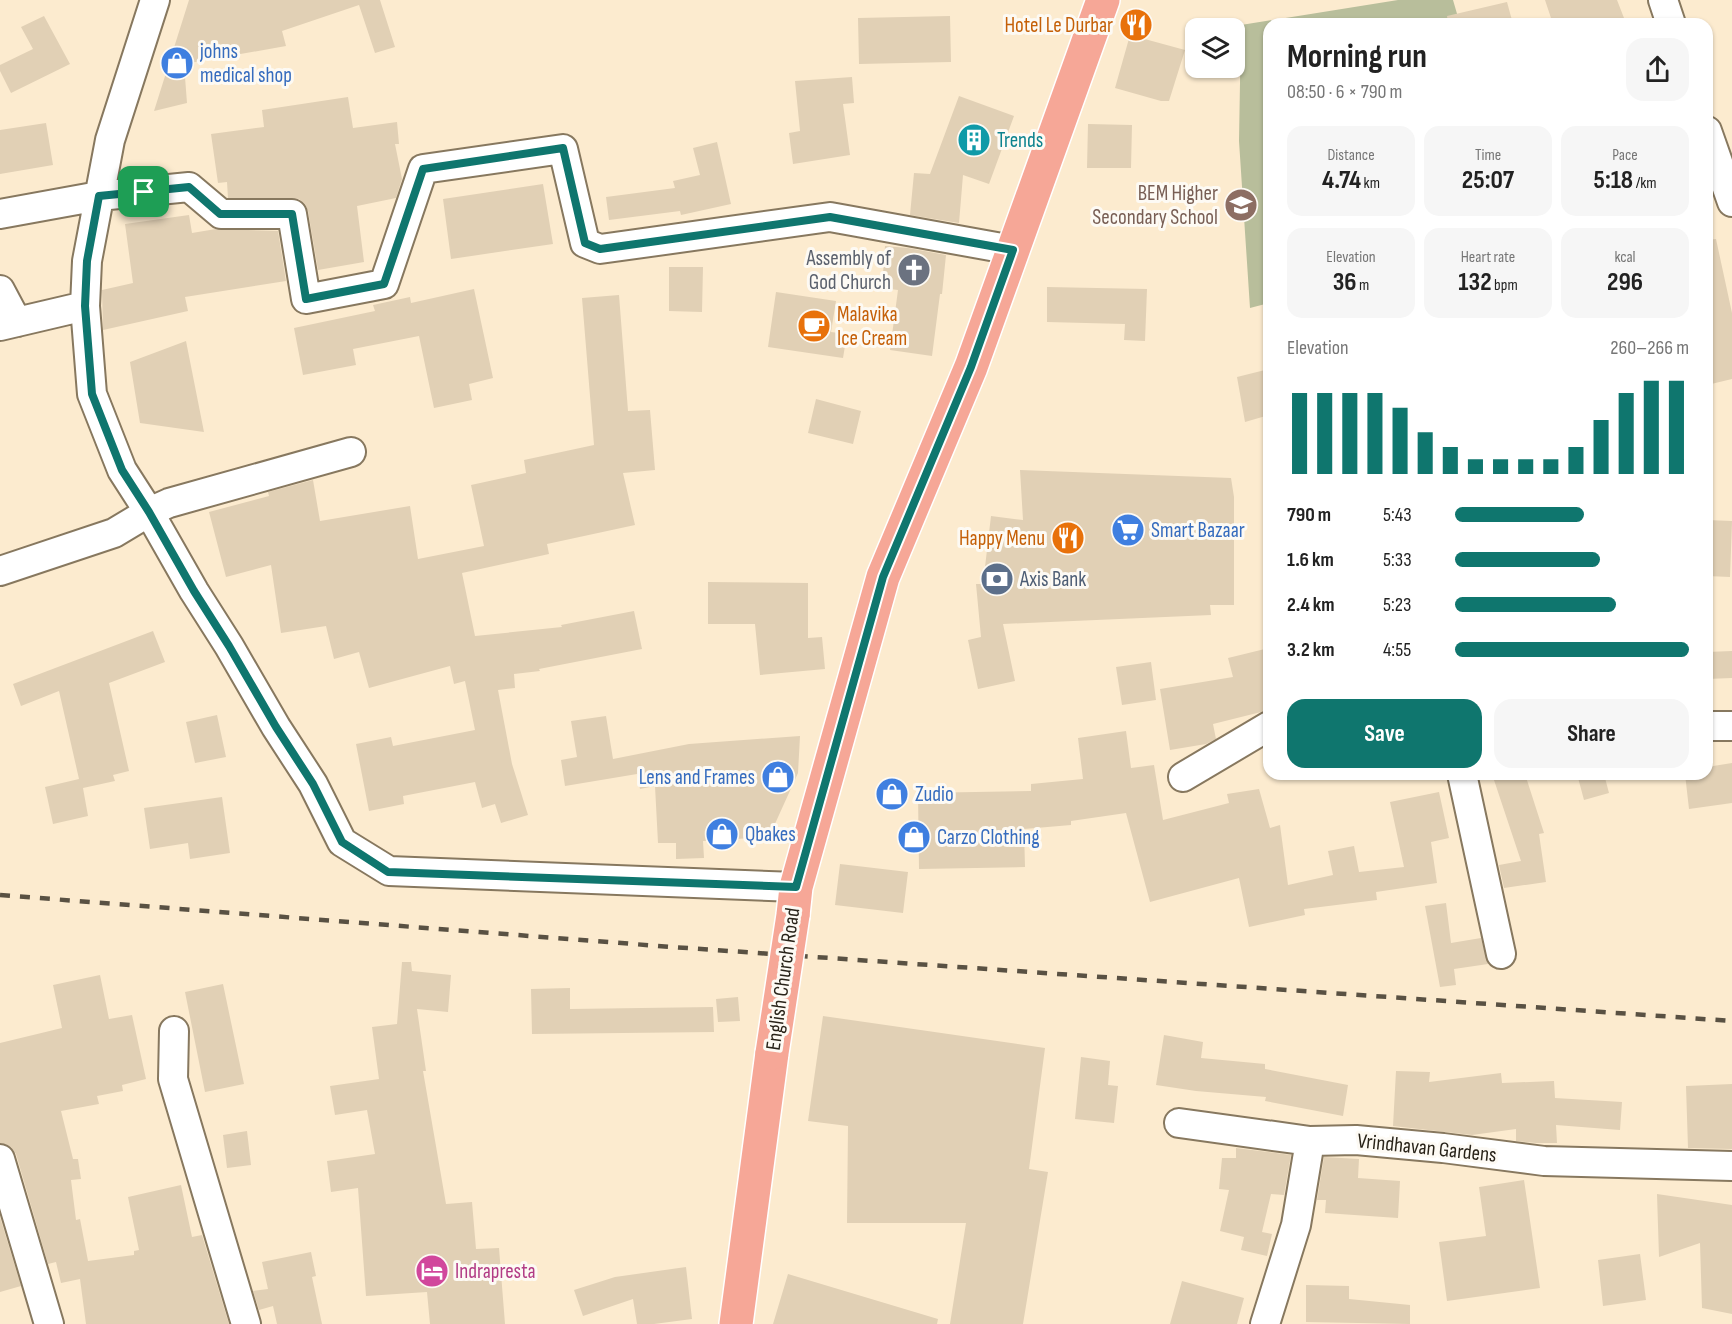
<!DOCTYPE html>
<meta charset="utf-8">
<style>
body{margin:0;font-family:"Sofia Sans Condensed",sans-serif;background:#f6f6f6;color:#222;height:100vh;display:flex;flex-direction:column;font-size:22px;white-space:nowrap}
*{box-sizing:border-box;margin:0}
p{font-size:20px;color:#767676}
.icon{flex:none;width:33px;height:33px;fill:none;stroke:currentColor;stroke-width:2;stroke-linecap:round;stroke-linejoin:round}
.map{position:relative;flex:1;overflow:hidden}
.drawer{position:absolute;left:1263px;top:18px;width:450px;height:762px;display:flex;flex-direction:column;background:#fff;border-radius:18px;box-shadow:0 2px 4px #0004}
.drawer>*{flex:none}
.fabs{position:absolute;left:1185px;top:18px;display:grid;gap:12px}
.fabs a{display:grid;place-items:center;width:60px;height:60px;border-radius:12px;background:#fff;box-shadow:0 2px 4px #0004;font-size:30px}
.pin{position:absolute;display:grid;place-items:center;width:51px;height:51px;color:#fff;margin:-26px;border-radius:12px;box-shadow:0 3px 9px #0006}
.round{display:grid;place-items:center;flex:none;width:63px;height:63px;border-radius:18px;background:#f6f6f6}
.overview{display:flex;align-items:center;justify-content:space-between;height:102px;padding:0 24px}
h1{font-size:33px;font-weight:700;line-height:45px}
.metrics{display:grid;grid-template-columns:repeat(3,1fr);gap:9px;height:102px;padding:6px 24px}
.metrics div{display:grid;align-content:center;border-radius:15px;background:#f6f6f6;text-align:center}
.metrics b{font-size:26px;font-weight:700}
.metrics small{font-size:16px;font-weight:400}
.metrics p{font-size:16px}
.chart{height:168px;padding:12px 24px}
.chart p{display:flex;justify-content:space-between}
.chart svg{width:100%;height:108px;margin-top:6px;stroke:#0f766e;stroke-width:6}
.action{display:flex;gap:12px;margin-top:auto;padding:12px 24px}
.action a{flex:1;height:69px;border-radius:18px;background:#0f766e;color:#fff;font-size:24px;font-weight:700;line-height:69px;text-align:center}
.action a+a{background:#f6f6f6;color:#222}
ul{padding:0 24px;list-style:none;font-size:20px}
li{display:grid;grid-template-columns:96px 72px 1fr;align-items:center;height:45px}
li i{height:15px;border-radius:8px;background:#0f766e}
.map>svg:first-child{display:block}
.green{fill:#b8be9b}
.building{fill:#e1d0b5}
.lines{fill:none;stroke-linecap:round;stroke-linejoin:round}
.minor-casing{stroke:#87785f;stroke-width:32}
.major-casing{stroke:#fff;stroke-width:36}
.minor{stroke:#fff;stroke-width:28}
.major{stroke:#f6a797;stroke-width:33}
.rail{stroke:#595143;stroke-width:4.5;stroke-dasharray:10 10;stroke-linecap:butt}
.major-bridge-casing{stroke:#fff;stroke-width:36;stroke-linecap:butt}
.major-bridge{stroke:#f6a797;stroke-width:33}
.route-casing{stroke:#fff;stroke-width:12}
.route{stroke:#0f766e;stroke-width:8}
.labels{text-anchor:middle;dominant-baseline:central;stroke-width:6;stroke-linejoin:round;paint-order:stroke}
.food-label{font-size:21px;fill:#c56008;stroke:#fdfaf4;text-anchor:end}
.shop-label{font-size:21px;fill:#366cbe;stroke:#fdfaf4;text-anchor:start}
.culture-label{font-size:21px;fill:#0d838f;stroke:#fdfaf4;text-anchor:start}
.education-label{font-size:21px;fill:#785e54;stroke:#fdfaf4;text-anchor:end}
.worship-label{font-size:21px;fill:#5b616d;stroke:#fdfaf4;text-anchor:end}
.service-label{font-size:21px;fill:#4e5e75;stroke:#fdfaf4;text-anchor:start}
.street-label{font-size:21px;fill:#292319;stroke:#fdfaf4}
.hotel-label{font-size:21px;fill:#b23c85;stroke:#fdfaf4;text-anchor:start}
</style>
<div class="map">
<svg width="1732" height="1324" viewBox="0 0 1732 1324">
<rect width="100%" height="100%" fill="#fcebcf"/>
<!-- green -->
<path class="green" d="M 1398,0 L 1453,0 L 1460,24 L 1269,24 L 1269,303 L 1250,308 L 1239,141 L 1241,25 Z"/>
<!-- building -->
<path class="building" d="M 189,0 L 380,0 L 395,47 L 375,53 L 359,5 L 282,31 L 286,46 L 184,64 L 187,103 L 154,111 Z
M 1545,0 L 1617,0 L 1624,18 L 1608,24 L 1553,24 Z
M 1507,2 L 1513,24 L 1448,24 L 1447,16 Z
M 44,16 L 70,64 L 11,93 L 0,71 L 0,65 L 33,49 L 21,27 Z
M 950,16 L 951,62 L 859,64 L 858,18 Z
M 1130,35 L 1185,50 L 1169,101 L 1161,101 L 1115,88 Z
M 852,77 L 854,103 L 843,104 L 850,155 L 793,164 L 789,133 L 800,131 L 795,81 Z
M 959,96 L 1014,116 L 989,184 L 963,175 L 959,223 L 910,215 L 914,173 L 930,174 Z
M 348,97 L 353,128 L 397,122 L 399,144 L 395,144 L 402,179 L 396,198 L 357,206 L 364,262 L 318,270 L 308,211 L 305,204 L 299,199 L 292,198 L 228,198 L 227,182 L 218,183 L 211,134 L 264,127 L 262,110 Z
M 46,123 L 53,165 L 0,174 L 0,130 Z
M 1088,124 L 1132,125 L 1131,168 L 1087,168 Z
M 717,142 L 731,204 L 681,215 L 680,211 L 609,220 L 606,197 L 675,188 L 673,181 L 700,175 L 693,148 Z
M 543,184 L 553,244 L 451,259 L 443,199 Z
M 189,215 L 192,233 L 216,229 L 278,231 L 286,281 L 185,297 L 188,311 L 103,330 L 102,290 L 133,283 L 125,224 Z
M 1716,239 L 1732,313 L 1732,379 L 1707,385 L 1707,240 Z
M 885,246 L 908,248 L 946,255 L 942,294 L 940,294 L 932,356 L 890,350 L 898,290 L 882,288 Z
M 669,267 L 703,267 L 702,312 L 669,311 Z
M 1047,287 L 1147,289 L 1145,341 L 1124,340 L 1125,324 L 1047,322 Z
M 474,289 L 493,378 L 469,384 L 472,400 L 434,408 L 419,336 L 353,349 L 356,365 L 303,375 L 294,328 L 375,311 L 373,305 L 410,297 L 411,303 Z
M 776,292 L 836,301 L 831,332 L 847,334 L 843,358 L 768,347 Z
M 619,295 L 628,411 L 650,410 L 655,470 L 623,473 L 635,525 L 547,544 L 549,554 L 462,573 L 475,636 L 562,627 L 561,625 L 634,611 L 642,649 L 539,669 L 540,671 L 514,674 L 515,688 L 498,690 L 512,764 L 528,815 L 501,823 L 495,804 L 482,808 L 475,782 L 403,796 L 404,804 L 369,811 L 356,744 L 391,737 L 393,746 L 475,730 L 465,681 L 454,684 L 450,666 L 369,688 L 359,652 L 334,659 L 326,626 L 281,633 L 271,565 L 226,577 L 209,512 L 269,496 L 268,492 L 313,480 L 320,521 L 410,506 L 418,559 L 484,546 L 471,485 L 526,473 L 524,460 L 594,445 L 582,298 Z
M 186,341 L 204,432 L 140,423 L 130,362 Z
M 1269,369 L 1269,415 L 1245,422 L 1237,377 Z
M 816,399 L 861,411 L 853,444 L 808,433 Z
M 1020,470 L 1231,478 L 1234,497 L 1234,605 L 1210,605 L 1211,615 L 1003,624 L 1015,681 L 978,689 L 968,640 L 981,637 L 976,584 L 983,584 L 991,516 L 1023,520 Z
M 1707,520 L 1732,521 L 1730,577 L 1707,576 Z
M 708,582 L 808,583 L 808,638 L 822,637 L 825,669 L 760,675 L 755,624 L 708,624 Z
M 153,631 L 165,662 L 109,683 L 129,771 L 113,775 L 115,781 L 83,788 L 88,816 L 53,824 L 45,787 L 79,779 L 59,691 L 21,706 L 13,684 Z
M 1269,648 L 1269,710 L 1213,724 L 1216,739 L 1206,744 L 1170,750 L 1160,689 L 1233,677 L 1228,658 Z
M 1732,651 L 1732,678 L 1707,679 L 1707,652 Z
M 1151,662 L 1156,700 L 1122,705 L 1116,667 Z
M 217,715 L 226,757 L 195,763 L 186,722 Z
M 606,716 L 613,759 L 689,744 L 800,736 L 798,773 L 769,837 L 703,841 L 704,858 L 676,859 L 676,843 L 658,843 L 655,786 L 640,789 L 637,774 L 565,786 L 561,760 L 577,757 L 571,721 Z
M 1126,731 L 1131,768 L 1154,765 L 1163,820 L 1229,803 L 1227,794 L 1259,789 L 1270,828 L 1280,825 L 1288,885 L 1333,875 L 1328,851 L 1354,846 L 1359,872 L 1404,867 L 1390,802 L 1439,792 L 1449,838 L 1431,842 L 1437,883 L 1376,892 L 1377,900 L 1304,909 L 1305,915 L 1249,927 L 1239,878 L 1150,902 L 1126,813 L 1071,821 L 1071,825 L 1024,829 L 1025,867 L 919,869 L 918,793 L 1031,791 L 1031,784 L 1083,779 L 1078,738 Z
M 1732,763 L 1732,803 L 1689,809 L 1685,774 L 1707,774 L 1707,767 Z
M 1492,774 L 1525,774 L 1544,833 L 1539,834 L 1546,882 L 1504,888 L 1499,865 L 1521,861 Z
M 1577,774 L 1604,774 L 1609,793 L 1584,800 Z
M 222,797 L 230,853 L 190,859 L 188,843 L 150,849 L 144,808 Z
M 840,864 L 908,872 L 903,913 L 835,905 Z
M 1446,903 L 1451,943 L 1481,938 L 1488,964 L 1454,969 L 1456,985 L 1440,987 L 1425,906 Z
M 402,962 L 411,962 L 412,971 L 451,975 L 448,1012 L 417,1009 L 426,1071 L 423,1071 L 446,1204 L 472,1202 L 476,1249 L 499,1248 L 505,1324 L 430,1324 L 427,1292 L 366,1296 L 358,1188 L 331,1192 L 327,1161 L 375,1154 L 367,1110 L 335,1115 L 330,1086 L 379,1079 L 372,1027 L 397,1024 Z
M 100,975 L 109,1019 L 132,1015 L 146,1079 L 122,1085 L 123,1091 L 97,1096 L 99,1104 L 61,1111 L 73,1159 L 78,1159 L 81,1179 L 71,1180 L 76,1220 L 80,1219 L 88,1261 L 134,1255 L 134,1251 L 139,1250 L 128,1197 L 181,1185 L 192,1237 L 202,1235 L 229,1324 L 86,1324 L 80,1279 L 61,1283 L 56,1262 L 48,1264 L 16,1154 L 11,1147 L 0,1143 L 0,1043 L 62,1028 L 53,985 Z
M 223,984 L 244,1084 L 205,1092 L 185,992 Z
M 570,988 L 570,1009 L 713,1007 L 714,1032 L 532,1034 L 531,989 Z
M 738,997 L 740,1021 L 718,1022 L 716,999 Z
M 823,1016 L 1045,1048 L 1029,1169 L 1048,1172 L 1023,1324 L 950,1324 L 966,1223 L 847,1223 L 848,1126 L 808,1121 Z
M 1164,1035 L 1203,1042 L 1201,1058 L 1265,1064 L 1265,1069 L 1348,1085 L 1343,1116 L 1265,1101 L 1266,1097 L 1196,1091 L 1156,1085 Z
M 1081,1057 L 1110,1061 L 1108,1085 L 1118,1086 L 1114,1123 L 1075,1119 Z
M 1396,1071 L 1430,1072 L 1429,1082 L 1501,1073 L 1502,1083 L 1554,1081 L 1555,1098 L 1622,1102 L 1620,1130 L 1556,1125 L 1557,1143 L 1536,1143 L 1516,1141 L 1516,1129 L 1472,1135 L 1393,1126 Z
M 1732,1084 L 1732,1149 L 1688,1148 L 1686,1086 Z
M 247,1131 L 251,1165 L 227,1168 L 223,1135 Z
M 1236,1148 L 1291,1155 L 1284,1195 L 1271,1194 L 1262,1232 L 1272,1234 L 1267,1256 L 1241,1250 L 1244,1237 L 1220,1231 L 1229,1190 L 1219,1189 L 1222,1158 L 1236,1158 Z
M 1324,1157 L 1359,1159 L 1358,1178 L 1400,1181 L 1398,1218 L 1325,1213 L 1326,1200 L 1317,1200 Z
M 1524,1180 L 1540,1288 L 1447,1301 L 1439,1242 L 1486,1236 L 1479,1187 Z
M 1657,1194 L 1732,1205 L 1732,1314 L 1702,1308 L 1700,1243 L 1659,1257 Z
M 0,1217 L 21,1286 L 0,1292 Z
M 311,1252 L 316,1276 L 312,1277 L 322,1324 L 277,1324 L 273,1306 L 259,1310 L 253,1291 L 268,1289 L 262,1262 Z
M 1640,1254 L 1646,1300 L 1603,1306 L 1598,1260 Z
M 686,1267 L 692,1319 L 654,1324 L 637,1324 L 633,1299 L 583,1316 L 574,1290 L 615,1277 Z
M 788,1274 L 938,1319 L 937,1324 L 773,1324 Z
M 1182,1281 L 1244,1298 L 1237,1324 L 1170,1324 Z
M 1306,1285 L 1349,1286 L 1349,1299 L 1410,1305 L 1410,1324 L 1306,1322 Z"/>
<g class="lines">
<defs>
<path id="minor" d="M 155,0 L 110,140 L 87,261 L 85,306 L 92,394 L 122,470 L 149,512 L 194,591 L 229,646 L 276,727 L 313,784 L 342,842 L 389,871 L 796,887
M 1663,0 L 1671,24
M 1707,131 L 1732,202
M 0,214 L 99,196 L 189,187 L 221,214 L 292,214 L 306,299 L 384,284 L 423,169 L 563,149 L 585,243 L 600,249 L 830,217 L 1013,250
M 0,290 L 17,322
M 0,326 L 85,306
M 0,571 L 114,533 L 149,512 L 169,503 L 351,452
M 1707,726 L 1732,726
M 1462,774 L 1501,954
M 1183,777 L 1269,726
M 174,1031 L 173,1079 L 246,1324
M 1179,1123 L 1310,1141
M 0,1159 L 49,1324
M 1265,1324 L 1296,1225 L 1310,1141 L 1356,1140 L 1443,1148 L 1544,1161 L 1732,1166"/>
<path id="major" d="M 793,915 L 796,887 L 883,577 L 971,367 L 1103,0
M 736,1324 L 772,1053"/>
</defs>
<!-- minor casing -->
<use href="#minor" class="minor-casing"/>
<!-- major casing -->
<use href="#major" class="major-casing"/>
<!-- minor -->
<use href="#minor" class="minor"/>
<!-- major -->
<use href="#major" class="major"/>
<!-- rail -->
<path class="rail" d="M 0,895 L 672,947 L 1732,1021"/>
<defs>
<path id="major-bridge" d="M 772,1053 L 793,915"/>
</defs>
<!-- major-bridge casing -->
<use href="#major-bridge" class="major-bridge-casing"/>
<!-- major-bridge -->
<use href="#major-bridge" class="major-bridge"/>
</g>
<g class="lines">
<defs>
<path id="route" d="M 563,148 L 585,243 L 600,249 L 830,217 L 1013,250 L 971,367 L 883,577 L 796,887 L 388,872 L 342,842 L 313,784 L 276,727 L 229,646 L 194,591 L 149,512 L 122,470 L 92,394 L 85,306 L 87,261 L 99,196 L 189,187 L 220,214 L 292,214 L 306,299 L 384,284 L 423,169 Z"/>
</defs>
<!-- route casing -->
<use href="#route" class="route-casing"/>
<!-- route -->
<use href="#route" class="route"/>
</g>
<!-- icons -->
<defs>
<symbol id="restaurant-disc" viewBox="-11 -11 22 22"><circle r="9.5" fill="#e8710a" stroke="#fdfaf4"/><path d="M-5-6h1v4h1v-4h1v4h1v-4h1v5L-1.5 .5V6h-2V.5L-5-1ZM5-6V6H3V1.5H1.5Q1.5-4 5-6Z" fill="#fff"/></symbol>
<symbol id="shop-disc" viewBox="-11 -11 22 22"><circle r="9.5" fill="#3f7fe0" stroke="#fdfaf4"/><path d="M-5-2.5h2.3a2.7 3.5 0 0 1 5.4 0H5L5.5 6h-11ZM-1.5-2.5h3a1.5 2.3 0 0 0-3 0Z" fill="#fff"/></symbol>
<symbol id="building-disc" viewBox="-11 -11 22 22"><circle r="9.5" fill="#0f9aa8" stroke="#fdfaf4"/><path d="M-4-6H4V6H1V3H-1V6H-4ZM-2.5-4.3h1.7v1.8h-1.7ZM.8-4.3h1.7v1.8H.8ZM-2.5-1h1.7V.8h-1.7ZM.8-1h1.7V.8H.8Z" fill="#fff"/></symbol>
<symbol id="school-disc" viewBox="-11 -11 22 22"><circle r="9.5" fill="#8d6e63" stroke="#fdfaf4"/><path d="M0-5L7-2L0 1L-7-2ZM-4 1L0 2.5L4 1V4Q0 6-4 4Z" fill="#fff"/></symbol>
<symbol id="church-disc" viewBox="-11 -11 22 22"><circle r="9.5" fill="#6b7280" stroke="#fdfaf4"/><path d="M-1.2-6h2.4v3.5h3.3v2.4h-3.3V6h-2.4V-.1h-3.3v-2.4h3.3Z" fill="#fff"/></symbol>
<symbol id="cafe-disc" viewBox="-11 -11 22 22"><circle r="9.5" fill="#e8710a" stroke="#fdfaf4"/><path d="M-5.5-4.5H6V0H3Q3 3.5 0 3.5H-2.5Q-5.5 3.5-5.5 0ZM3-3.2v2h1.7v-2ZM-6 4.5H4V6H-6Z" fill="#fff"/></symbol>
<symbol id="supermarket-disc" viewBox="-11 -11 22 22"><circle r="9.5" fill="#3f7fe0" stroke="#fdfaf4"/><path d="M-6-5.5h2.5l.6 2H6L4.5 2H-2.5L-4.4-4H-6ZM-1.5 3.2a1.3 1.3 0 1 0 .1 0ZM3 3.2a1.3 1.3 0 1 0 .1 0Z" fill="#fff"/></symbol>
<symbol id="bank-disc" viewBox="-11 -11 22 22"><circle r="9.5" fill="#5c6f8a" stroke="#fdfaf4"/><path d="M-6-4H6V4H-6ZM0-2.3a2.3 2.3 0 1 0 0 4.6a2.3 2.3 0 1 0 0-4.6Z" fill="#fff"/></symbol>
<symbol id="hotel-disc" viewBox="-11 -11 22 22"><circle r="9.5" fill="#d1479c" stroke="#fdfaf4"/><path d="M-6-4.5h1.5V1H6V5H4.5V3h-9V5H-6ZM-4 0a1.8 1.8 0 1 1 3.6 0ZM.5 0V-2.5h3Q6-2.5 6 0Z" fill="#fff"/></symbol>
</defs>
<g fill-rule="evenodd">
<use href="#restaurant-disc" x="1117" y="6" width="38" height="38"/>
<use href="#shop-disc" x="158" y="44" width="38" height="38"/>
<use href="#building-disc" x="955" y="121" width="38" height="38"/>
<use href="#school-disc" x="1222" y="186" width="38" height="38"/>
<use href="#church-disc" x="895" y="251" width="38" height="38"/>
<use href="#cafe-disc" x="795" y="307" width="38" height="38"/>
<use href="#supermarket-disc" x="1109" y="511" width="38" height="38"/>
<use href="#restaurant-disc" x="1049" y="519" width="38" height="38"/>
<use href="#bank-disc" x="978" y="560" width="38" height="38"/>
<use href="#shop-disc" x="759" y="758" width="38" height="38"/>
<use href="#shop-disc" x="873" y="775" width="38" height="38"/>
<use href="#shop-disc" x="703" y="815" width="38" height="38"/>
<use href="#shop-disc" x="895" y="818" width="38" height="38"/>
<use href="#hotel-disc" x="413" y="1252" width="38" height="38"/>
</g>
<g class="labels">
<!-- food labels -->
<g class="food-label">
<text x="1113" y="25">Hotel Le Durbar</text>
<text x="837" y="314" text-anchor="start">Malavika<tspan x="837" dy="24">Ice Cream</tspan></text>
<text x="1045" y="538">Happy Menu</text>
</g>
<!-- shop labels -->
<g class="shop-label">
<text x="200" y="51">johns<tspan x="200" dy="24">medical shop</tspan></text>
<text x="1151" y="530">Smart Bazaar</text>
<text x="755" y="777" text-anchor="end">Lens and Frames</text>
<text x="915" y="794">Zudio</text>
<text x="745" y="834">Qbakes</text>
<text x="937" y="837">Carzo Clothing</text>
</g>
<!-- culture labels -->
<g class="culture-label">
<text x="997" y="140">Trends</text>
</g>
<!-- education labels -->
<g class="education-label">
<text x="1218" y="193">BEM Higher<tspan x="1218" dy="24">Secondary School</tspan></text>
</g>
<!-- worship labels -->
<g class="worship-label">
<text x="891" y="258">Assembly of<tspan x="891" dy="24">God Church</tspan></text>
</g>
<!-- service labels -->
<g class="service-label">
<text x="1020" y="579">Axis Bank</text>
</g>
<!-- street labels -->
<g class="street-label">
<text transform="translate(783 979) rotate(-82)">English Church Road</text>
<text transform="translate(1427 1148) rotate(6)">Vrindhavan Gardens</text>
</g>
<!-- hotel labels -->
<g class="hotel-label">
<text x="455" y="1271">Indrapresta</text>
</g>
</g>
</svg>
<div class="fabs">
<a><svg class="icon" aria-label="layers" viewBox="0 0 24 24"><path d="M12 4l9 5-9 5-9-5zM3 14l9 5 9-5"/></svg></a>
</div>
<div class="pin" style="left:144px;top:192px;background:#1e9e55"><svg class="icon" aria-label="arrive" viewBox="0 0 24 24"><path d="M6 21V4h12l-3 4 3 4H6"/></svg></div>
<section class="drawer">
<div class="overview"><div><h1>Morning run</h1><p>08:50 · 6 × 790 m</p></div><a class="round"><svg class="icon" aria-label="share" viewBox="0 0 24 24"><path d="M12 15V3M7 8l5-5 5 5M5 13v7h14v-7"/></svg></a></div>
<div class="metrics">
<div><p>Distance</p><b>4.74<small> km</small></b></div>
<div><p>Time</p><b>25:07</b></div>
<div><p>Pace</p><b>5:18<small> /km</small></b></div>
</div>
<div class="metrics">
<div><p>Elevation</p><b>36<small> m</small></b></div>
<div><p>Heart rate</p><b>132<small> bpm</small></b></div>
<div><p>kcal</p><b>296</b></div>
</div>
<div class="chart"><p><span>Elevation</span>260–266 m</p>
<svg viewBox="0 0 160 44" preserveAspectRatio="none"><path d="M5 44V11M15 44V11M25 44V11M35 44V11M45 44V17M55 44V27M65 44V33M75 44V38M85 44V38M95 44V38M105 44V38M115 44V33M125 44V22M135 44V11M145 44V6M155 44V6"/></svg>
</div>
<ul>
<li><b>790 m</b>5:43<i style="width:55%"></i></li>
<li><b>1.6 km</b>5:33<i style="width:62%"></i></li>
<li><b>2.4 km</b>5:23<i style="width:69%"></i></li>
<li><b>3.2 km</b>4:55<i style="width:100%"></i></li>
</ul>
<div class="action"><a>Save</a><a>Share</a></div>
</section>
</div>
